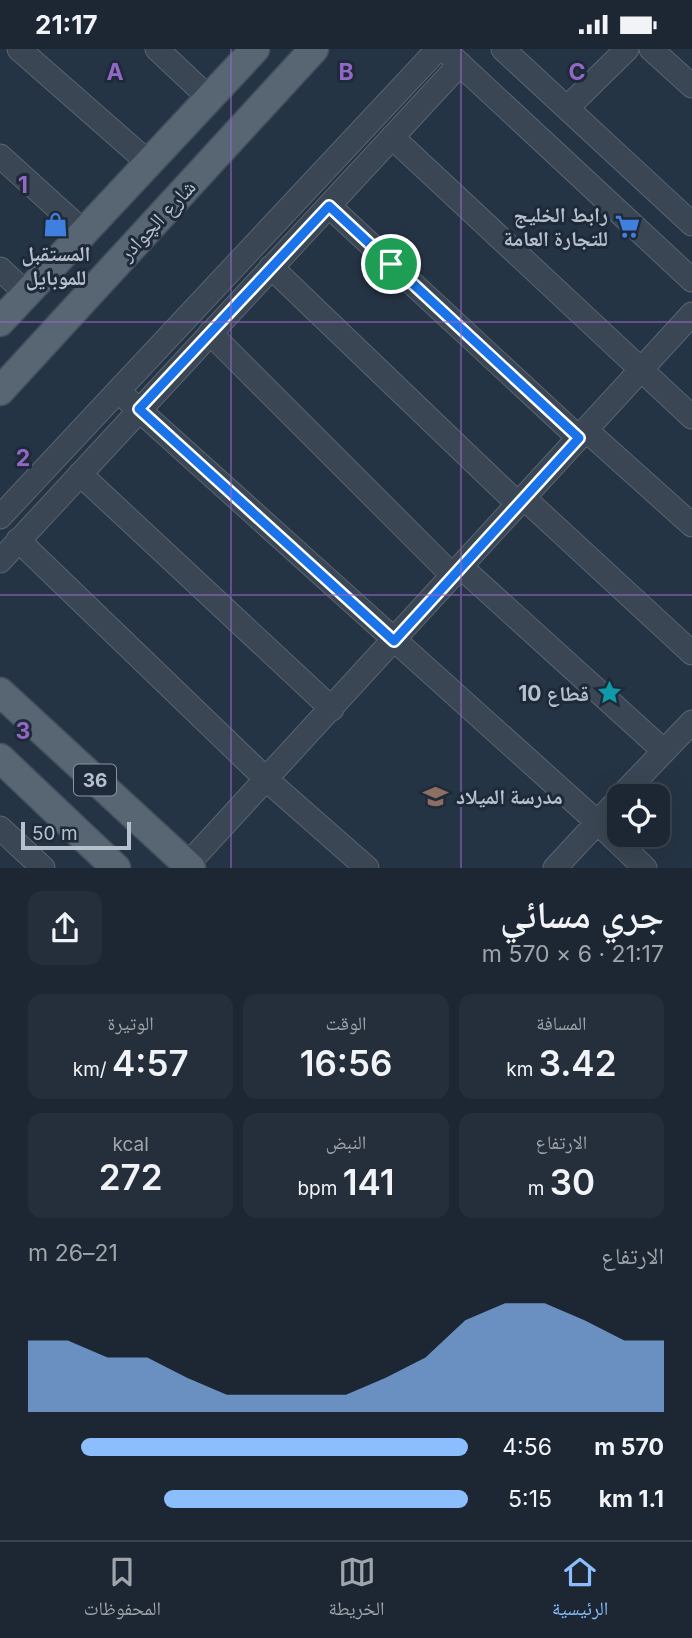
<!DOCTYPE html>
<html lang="ar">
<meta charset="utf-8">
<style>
body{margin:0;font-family:Inter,"Noto Naskh Arabic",sans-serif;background:#252f3b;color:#f1f3f6;direction:rtl;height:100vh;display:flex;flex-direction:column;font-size:26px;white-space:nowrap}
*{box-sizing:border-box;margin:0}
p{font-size:23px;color:#a0a5ac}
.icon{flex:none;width:38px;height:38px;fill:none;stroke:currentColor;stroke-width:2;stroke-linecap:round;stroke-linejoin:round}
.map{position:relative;height:819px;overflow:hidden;direction:ltr}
.side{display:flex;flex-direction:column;background:#1c2733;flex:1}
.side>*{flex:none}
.buttons{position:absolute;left:607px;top:735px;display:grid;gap:14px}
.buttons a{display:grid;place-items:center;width:63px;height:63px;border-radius:14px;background:#1c2733;box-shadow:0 7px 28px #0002,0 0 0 2px #3a444e;font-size:35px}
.scale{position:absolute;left:21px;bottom:18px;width:110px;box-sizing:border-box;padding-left:7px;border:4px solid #b7c1cd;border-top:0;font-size:19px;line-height:24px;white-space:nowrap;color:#b7c1cd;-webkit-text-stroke:5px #1e2a39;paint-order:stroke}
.pin{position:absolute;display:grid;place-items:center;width:60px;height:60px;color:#fff;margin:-30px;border:4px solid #fff;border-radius:50%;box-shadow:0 2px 7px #0007}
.round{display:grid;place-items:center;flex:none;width:74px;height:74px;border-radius:14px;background:#252f3b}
.headline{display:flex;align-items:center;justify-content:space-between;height:119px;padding:0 28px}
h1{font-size:38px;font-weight:600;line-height:52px}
.stats{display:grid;grid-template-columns:repeat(3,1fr);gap:10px;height:119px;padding:7px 28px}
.stats div{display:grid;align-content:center;border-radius:14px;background:#252f3b;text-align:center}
.stats b{font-size:35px;font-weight:600}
.stats small{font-size:19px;font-weight:400}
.stats p{font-size:19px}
.chart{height:196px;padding:14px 28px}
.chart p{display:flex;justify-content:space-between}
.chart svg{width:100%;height:126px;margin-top:7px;fill:#8cbdfd;opacity:.7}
ul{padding:0 28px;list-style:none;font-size:23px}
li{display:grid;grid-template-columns:112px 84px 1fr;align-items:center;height:52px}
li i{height:18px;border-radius:9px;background:#8cbdfd}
.status{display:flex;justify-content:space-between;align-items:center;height:49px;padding:0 35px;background:#1c2733;direction:ltr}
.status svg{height:19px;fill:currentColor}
.dock{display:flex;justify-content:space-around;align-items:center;height:98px;border-top:2px solid #3a444e;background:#1c2733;font-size:19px;color:#a0a5ac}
.dock a{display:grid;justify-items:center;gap:4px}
.dock .current{color:#8cbdfd}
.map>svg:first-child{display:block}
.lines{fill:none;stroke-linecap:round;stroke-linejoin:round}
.minor-casing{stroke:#586471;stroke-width:25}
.major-casing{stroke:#444f5d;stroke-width:31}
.minor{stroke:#3a4653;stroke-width:23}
.major{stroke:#586573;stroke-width:28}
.route-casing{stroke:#fff;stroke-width:14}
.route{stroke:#1a73e8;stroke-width:9}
.grid{fill:none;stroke:#9368c5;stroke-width:2;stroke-opacity:0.55}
.labels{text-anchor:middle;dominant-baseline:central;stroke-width:6;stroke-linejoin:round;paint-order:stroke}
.shield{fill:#1e2a39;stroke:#8994a1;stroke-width:2}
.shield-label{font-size:19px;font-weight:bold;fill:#b7c1cd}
.poi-label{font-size:21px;font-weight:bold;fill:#b7c1cd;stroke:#1e2a39;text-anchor:end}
.street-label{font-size:21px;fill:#b7c1cd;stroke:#1e2a39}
.grid-label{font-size:23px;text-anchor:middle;font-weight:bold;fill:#9368c5;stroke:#1e2a39;stroke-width:6;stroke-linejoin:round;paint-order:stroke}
</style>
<div class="status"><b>21:17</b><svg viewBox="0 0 49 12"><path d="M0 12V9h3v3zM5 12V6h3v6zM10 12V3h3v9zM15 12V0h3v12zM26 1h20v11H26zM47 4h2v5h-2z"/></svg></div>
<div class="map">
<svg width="692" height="819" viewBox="0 0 692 819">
<rect width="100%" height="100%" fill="#253444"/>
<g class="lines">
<defs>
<path id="minor" d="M 19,0 L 150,115
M 157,0 L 209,49
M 503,0 L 692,175
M 651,0 L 692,37
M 449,5 L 692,231
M 567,59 L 627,0
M 392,88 L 692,368
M 0,107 L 85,184
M 329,157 L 579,389
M 271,218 L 518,455
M 0,220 L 27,245
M 210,284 L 453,527
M 118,342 L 597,773 L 645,819
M 586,381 L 692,476
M 80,425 L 332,660
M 524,449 L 692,604
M 0,468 L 438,0
M 18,491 L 267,731 L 367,819
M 0,512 L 460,15
M 461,518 L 664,702
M 621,747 L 692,673
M 0,779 L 43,819
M 187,816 L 692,265
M 555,819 L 620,749"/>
<path id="major" d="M 0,273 L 255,0
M 0,342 L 314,0
M 0,643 L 191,819
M 0,709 L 116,819"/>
</defs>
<!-- minor casing -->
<use href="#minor" class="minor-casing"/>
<!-- major casing -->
<use href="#major" class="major-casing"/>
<!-- minor -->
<use href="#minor" class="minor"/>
<!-- major -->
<use href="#major" class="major"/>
</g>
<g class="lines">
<defs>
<path id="route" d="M 329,157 L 579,389 L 394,592 L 139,360 Z"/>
</defs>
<!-- route casing -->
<use href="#route" class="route-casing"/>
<!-- route -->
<use href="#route" class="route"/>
</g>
<!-- grid -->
<path class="grid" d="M 231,0 L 231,819M 461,0 L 461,819M 0,273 L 692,273M 0,546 L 692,546"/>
<!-- icons -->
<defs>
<symbol id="shop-bare" viewBox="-9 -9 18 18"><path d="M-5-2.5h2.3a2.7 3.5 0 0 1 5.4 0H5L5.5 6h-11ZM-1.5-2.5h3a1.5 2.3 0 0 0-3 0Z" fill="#3f7fe0" stroke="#1e2a39" stroke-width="2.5" paint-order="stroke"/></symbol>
<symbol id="supermarket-bare" viewBox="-9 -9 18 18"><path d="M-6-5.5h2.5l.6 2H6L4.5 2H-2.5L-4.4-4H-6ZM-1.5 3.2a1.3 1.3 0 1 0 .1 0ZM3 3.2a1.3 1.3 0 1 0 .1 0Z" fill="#3f7fe0" stroke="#1e2a39" stroke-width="2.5" paint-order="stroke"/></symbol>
<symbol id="sight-bare" viewBox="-9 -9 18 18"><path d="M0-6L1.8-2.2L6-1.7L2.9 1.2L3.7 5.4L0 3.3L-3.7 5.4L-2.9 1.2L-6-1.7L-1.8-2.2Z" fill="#0f9aa8" stroke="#1e2a39" stroke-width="2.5" paint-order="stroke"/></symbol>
<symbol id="school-bare" viewBox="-9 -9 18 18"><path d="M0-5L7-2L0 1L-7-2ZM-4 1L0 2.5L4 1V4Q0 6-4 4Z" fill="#8d6e63" stroke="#1e2a39" stroke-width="2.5" paint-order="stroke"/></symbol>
</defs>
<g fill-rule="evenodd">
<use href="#shop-bare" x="38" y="158" width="35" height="35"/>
<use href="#supermarket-bare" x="610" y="160" width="35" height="35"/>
<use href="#sight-bare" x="592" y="626" width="35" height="35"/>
<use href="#school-bare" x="418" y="730" width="35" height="35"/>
</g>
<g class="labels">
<!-- shield labels -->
<rect class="shield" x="74" y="715.5" width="42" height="31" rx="5"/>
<g class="shield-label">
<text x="95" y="731">36</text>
</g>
<!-- poi labels -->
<g class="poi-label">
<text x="608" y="165">رابط الخليج<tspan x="608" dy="24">للتجارة العامة</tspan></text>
<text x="56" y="204" text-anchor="middle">المستقبل<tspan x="56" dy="24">للموبايل</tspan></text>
<text x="589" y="644">قطاع 10</text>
<text x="456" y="747" text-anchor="start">مدرسة الميلاد</text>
</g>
<!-- street labels -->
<g class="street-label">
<text transform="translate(157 171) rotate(-47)">شارع الچوادر</text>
</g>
</g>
<g class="grid-label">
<text x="115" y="31">A</text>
<text x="346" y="31">B</text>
<text x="577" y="31">C</text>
<text x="23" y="144">1</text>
<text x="23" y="417">2</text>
<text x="23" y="690">3</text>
</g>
</svg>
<div class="buttons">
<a><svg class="icon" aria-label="locate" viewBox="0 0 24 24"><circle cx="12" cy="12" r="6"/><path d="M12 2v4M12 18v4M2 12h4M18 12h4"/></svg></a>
</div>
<div class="scale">50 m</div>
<div class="pin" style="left:391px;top:215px;background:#1e9e55"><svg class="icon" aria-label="arrive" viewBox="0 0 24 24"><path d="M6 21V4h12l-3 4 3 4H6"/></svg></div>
</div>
<section class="side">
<div class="headline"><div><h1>جري مسائي</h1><p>21:17 · 6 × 570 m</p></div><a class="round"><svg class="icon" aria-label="share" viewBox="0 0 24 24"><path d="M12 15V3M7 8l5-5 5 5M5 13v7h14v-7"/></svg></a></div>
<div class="stats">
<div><p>المسافة</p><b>3.42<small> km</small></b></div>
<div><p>الوقت</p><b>16:56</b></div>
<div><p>الوتيرة</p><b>4:57<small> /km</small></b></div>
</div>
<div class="stats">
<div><p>الارتفاع</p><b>30<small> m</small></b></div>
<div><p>النبض</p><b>141<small> bpm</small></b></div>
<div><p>kcal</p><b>272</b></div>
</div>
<div class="chart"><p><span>الارتفاع</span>21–26 m</p>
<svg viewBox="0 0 160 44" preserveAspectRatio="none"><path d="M0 44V19L10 19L20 25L30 25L40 32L50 38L60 38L70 38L80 38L90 32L100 25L110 12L120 6L130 6L140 12L150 19L160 19V44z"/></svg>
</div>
<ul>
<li><b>570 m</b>4:56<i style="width:88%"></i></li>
<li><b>1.1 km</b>5:15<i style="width:69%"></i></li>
</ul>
</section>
<nav class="dock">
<a class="current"><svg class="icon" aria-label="home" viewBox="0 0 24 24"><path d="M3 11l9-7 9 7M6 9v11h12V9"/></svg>الرئيسية</a>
<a><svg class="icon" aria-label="map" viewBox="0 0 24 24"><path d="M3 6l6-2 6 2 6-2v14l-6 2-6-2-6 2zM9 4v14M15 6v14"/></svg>الخريطة</a>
<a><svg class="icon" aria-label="saved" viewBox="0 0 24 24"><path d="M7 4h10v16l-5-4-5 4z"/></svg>المحفوظات</a>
</nav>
